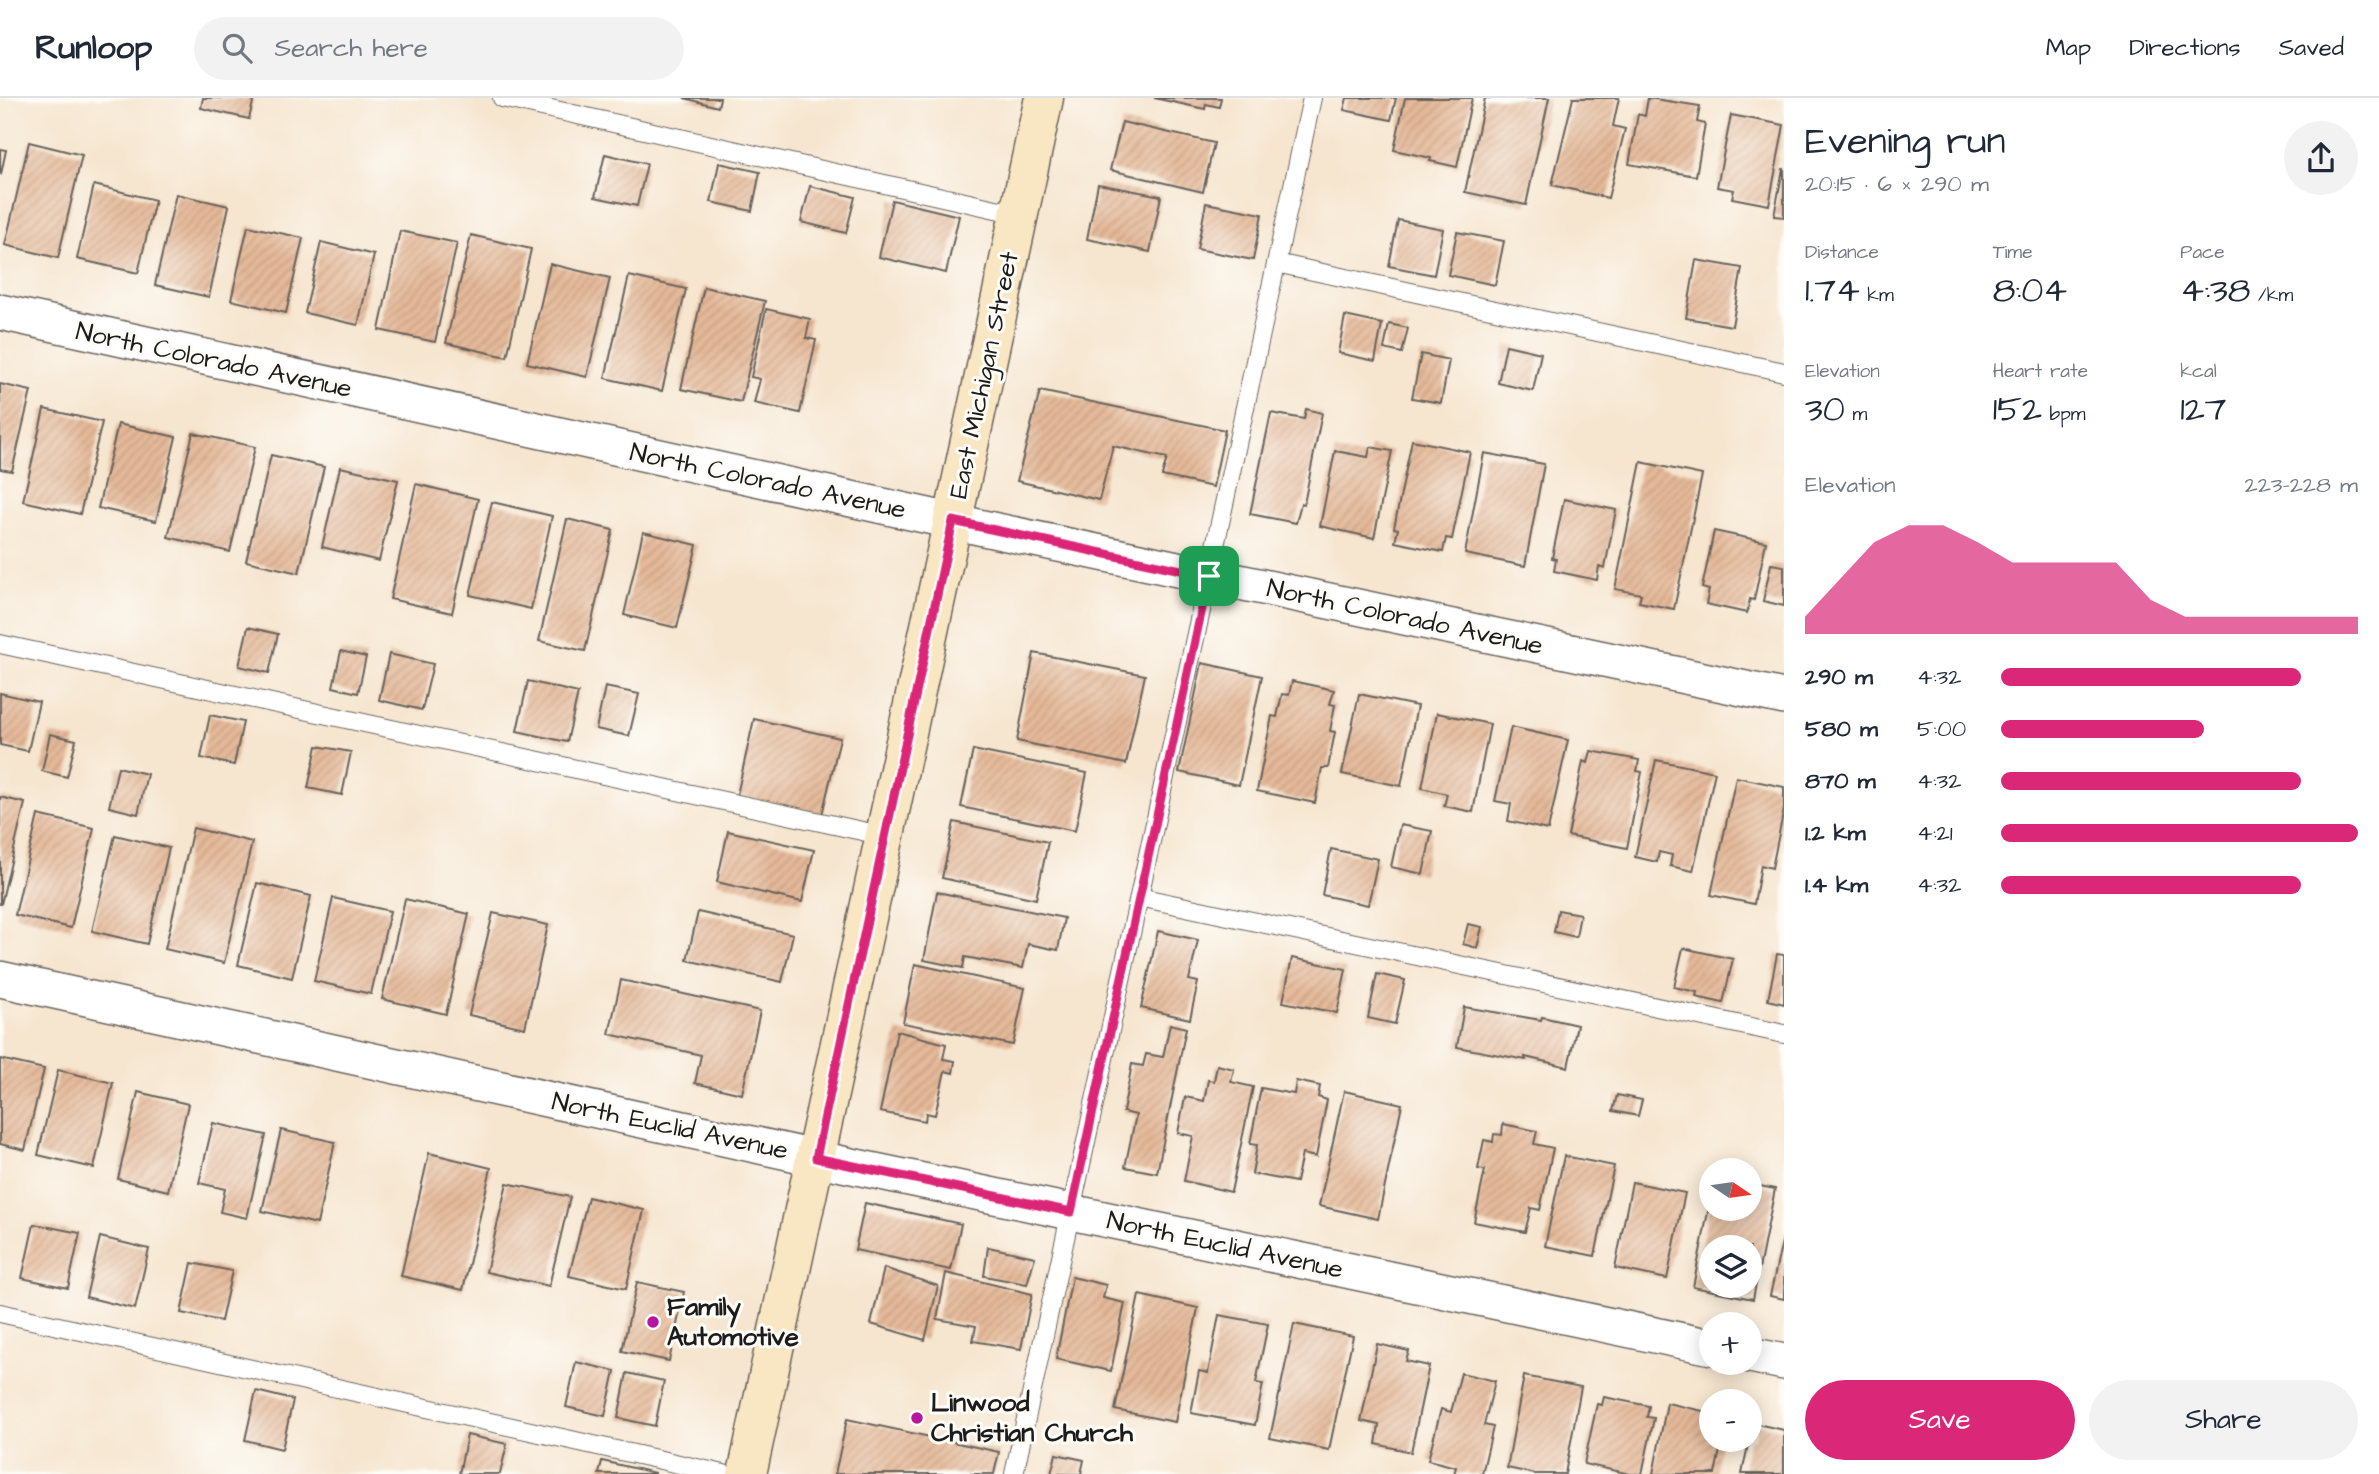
<!DOCTYPE html>
<meta charset="utf-8">
<style>
body{margin:0;font-family:"Architects Daughter",sans-serif;background:#f2f2f3;color:#1f2937;height:100vh;display:flex;flex-direction:column;font-size:26px;white-space:nowrap}
*{box-sizing:border-box;margin:0}
p{font-size:23px;color:#747a83}
.icon{flex:none;width:38px;height:38px;fill:none;stroke:currentColor;stroke-width:2;stroke-linecap:round;stroke-linejoin:round}
.map{position:relative;flex:1;overflow:hidden}
.details{display:flex;flex-direction:column;background:#fff;width:595px}
.details>*{flex:none}
.needle{width:46px;rotate:103deg}
.buttons{position:absolute;left:1699px;top:1060px;display:grid;gap:14px}
.buttons a{display:grid;place-items:center;width:63px;height:63px;border-radius:50%;background:#fff;box-shadow:0 4px 18px #0003;font-size:35px}
.pin{position:absolute;display:grid;place-items:center;width:60px;height:60px;color:#fff;margin:-30px;border-radius:14px;box-shadow:0 4px 10px #0006}
.round{display:grid;place-items:center;flex:none;width:74px;height:74px;border-radius:37px;background:#f2f2f3}
.overview{display:flex;align-items:center;justify-content:space-between;height:119px;padding:0 21px}
h1{font-size:38px;font-weight:600;line-height:52px}
.figures{display:grid;grid-template-columns:repeat(3,1fr);gap:10px;height:119px;padding:7px 21px}
.figures div{display:grid;align-content:center}
.figures b{font-size:35px;font-weight:600}
.figures small{font-size:19px;font-weight:400}
.figures p{font-size:19px}
.chart{height:196px;padding:14px 21px}
.chart p{display:flex;justify-content:space-between}
.chart svg{width:100%;height:126px;margin-top:7px;fill:#db2777;opacity:.7}
.action{display:flex;gap:14px;margin-top:auto;padding:14px 21px}
.action a{flex:1;height:80px;border-radius:42px;background:#db2777;color:#fff;font-size:28px;font-weight:600;line-height:80px;text-align:center}
.action a+a{background:#f2f2f3;color:#1f2937}
ul{padding:0 21px;list-style:none;font-size:23px}
li{display:grid;grid-template-columns:112px 84px 1fr;align-items:center;height:52px}
li i{height:18px;border-radius:9px;background:#db2777}
header{display:flex;align-items:center;gap:42px;box-sizing:border-box;height:98px;padding:0 35px;background:#fff;border-bottom:2px solid #e0e1e3}
header strong{font-size:33px}
nav{display:flex;gap:38px;margin-inline-start:auto;font-size:24px}
.search{width:490px;height:63px;background:#f2f2f3;display:flex;align-items:center;gap:18px;box-sizing:border-box;padding:0 24px;border-radius:38px;color:#747a83;font-size:26px}
main{display:flex;flex:1;min-height:0}
.map>svg:first-child{display:block}
.building{fill:url(#building-hatch);fill-rule:evenodd}
.lines{fill:none;stroke-linecap:round;stroke-linejoin:round}
.service-casing{stroke:#68625b;stroke-width:20}
.minor-casing{stroke:#68625b;stroke-width:38}
.secondary-casing{stroke:#68625b;stroke-width:41}
.service{stroke:#fff;stroke-width:18}
.minor{stroke:#fff;stroke-width:35}
.secondary{stroke:#f9e7c3;stroke-width:38}
.route-casing{stroke:#fff;stroke-width:14}
.route{stroke:#db2777;stroke-width:9}
.poi-dot{fill:#b5179e;stroke:#fdfcf7;stroke-width:2.5}
.labels{text-anchor:middle;dominant-baseline:central;stroke-width:6;stroke-linejoin:round;paint-order:stroke}
.street-label{font-size:26px;fill:#1c1c1c;stroke:#fdfcf7}
.poi-label{font-size:26px;font-weight:bold;fill:#1c1c1c;stroke:#fdfcf7;text-anchor:start}
</style>
<header>
<strong>Runloop</strong>
<div class="search"><svg class="icon" aria-label="search" viewBox="0 0 24 24"><circle cx="10" cy="10" r="6"/><path d="M15 15l6 6"/></svg>Search here</div>
<nav><a>Map</a><a>Directions</a><a>Saved</a></nav>
</header>
<main>
<div class="map">
<svg width="1784" height="1376" viewBox="0 0 1784 1376">
<defs>
<pattern id="building-hatch" width="6" height="6" patternUnits="userSpaceOnUse" patternTransform="scale(1.75)"><rect width="6" height="6" fill="#e5b999"/><path d="M-1 1l2-2M0 6l6-6M5 7l2-2" fill="none" stroke="#c49e83"/></pattern>
</defs>
<rect width="100%" height="100%" fill="#fdfcf7"/>
<filter id="ink" filterUnits="userSpaceOnUse"><feTurbulence type="fractalNoise" baseFrequency=".0143" numOctaves="2"/><feDisplacementMap in="SourceGraphic" scale="14" xChannelSelector="R" yChannelSelector="G"/><feConvolveMatrix kernelMatrix="1 2 1 2 8 2 1 2 1" color-interpolation-filters="sRGB"/></filter>
<filter id="wash" filterUnits="userSpaceOnUse"><feTurbulence type="fractalNoise" baseFrequency=".00686" numOctaves="4" result="noise"/><feDisplacementMap in="SourceGraphic" scale="28" xChannelSelector="R" yChannelSelector="G"/><feGaussianBlur stdDeviation="1.57" result="paint"/><feColorMatrix in="noise" values="0 0 0 0 0 0 0 0 0 0 0 0 0 0 0 0 0 1.4 0 .05"/><feComposite in="paint" operator="in"/></filter>
<g filter="url(#wash)">
<rect width="100%" height="100%" fill="#f6e5cf"/>
<g id="blocks">
<!-- building -->
<path class="building" d="M 203,0 L 254,0 L 249,21 L 201,10 Z
M 684,0 L 720,0 L 718,9 Z
M 1154,0 L 1221,0 L 1219,9 L 1206,6 L 1205,11 Z
M 1347,0 L 1396,0 L 1391,22 L 1344,12 Z
M 1405,0 L 1472,0 L 1457,69 L 1430,63 L 1431,60 L 1394,52 Z
M 1485,0 L 1549,0 L 1526,107 L 1465,94 Z
M 1573,0 L 1619,0 L 1613,28 L 1625,31 L 1608,100 L 1552,87 Z
M 1648,0 L 1700,8 L 1697,24 L 1705,26 L 1696,78 L 1629,66 L 1638,16 L 1645,18 Z
M 1731,17 L 1784,27 L 1769,107 L 1732,100 L 1734,92 L 1717,89 Z
M 1122,24 L 1214,45 L 1203,94 L 1110,72 Z
M 29,44 L 82,57 L 58,160 L 5,147 Z
M 0,51 L 6,52 L 1,76 L 0,75 Z
M 605,56 L 647,66 L 637,108 L 595,99 Z
M 719,65 L 760,74 L 752,113 L 711,104 Z
M 1783,71 L 1784,71 L 1784,119 L 1774,118 Z
M 1098,86 L 1161,98 L 1150,154 L 1087,141 Z
M 94,87 L 155,102 L 138,175 L 77,161 Z
M 810,88 L 855,99 L 846,135 L 801,124 Z
M 176,96 L 229,108 L 209,199 L 155,187 Z
M 892,102 L 959,118 L 946,175 L 879,159 Z
M 1206,105 L 1262,116 L 1253,162 L 1197,151 Z
M 1398,122 L 1443,131 L 1434,177 L 1389,168 Z
M 248,128 L 303,140 L 286,215 L 231,202 Z
M 400,133 L 457,145 L 435,244 L 379,232 Z
M 1457,134 L 1504,143 L 1495,187 L 1448,177 Z
M 471,137 L 531,151 L 507,259 L 446,245 Z
M 321,144 L 374,157 L 358,227 L 305,215 Z
M 1696,162 L 1742,170 L 1732,228 L 1686,220 Z
M 550,166 L 610,180 L 587,279 L 527,265 Z
M 629,178 L 686,191 L 662,293 L 605,280 Z
M 704,189 L 765,203 L 741,304 L 681,291 Z
M 766,211 L 810,221 L 806,240 L 816,242 L 800,315 L 754,305 L 760,281 L 751,279 Z
M 1345,218 L 1382,226 L 1375,263 L 1338,255 Z
M 1389,226 L 1408,230 L 1402,255 L 1384,251 Z
M 1506,247 L 1541,255 L 1533,293 L 1498,285 Z
M 1421,256 L 1449,262 L 1441,305 L 1412,300 Z
M 0,286 L 31,293 L 12,373 L 0,371 Z
M 1040,293 L 1225,332 L 1213,389 L 1162,378 L 1167,360 L 1113,348 L 1099,402 L 1017,383 Z
M 44,311 L 102,324 L 80,416 L 23,403 Z
M 1306,311 L 1322,315 L 1304,406 L 1301,405 L 1296,425 L 1250,416 L 1271,315 L 1304,321 Z
M 118,326 L 176,339 L 156,423 L 98,410 Z
M 193,335 L 255,349 L 230,454 L 168,439 Z
M 1412,342 L 1470,354 L 1452,441 L 1446,440 L 1443,454 L 1395,444 L 1398,431 L 1394,430 Z
M 1370,349 L 1392,353 L 1374,440 L 1320,428 L 1335,353 L 1368,359 Z
M 1484,355 L 1544,366 L 1525,468 L 1465,456 Z
M 271,357 L 324,369 L 299,475 L 246,463 Z
M 1641,364 L 1702,377 L 1674,511 L 1639,504 L 1641,496 L 1615,491 Z
M 340,369 L 398,382 L 379,463 L 322,449 Z
M 416,386 L 478,401 L 452,515 L 390,501 Z
M 1564,401 L 1616,412 L 1605,470 L 1599,468 L 1597,482 L 1554,473 L 1556,461 L 1552,460 Z
M 492,404 L 552,418 L 531,511 L 470,497 Z
M 567,421 L 613,432 L 585,553 L 539,543 Z
M 1714,433 L 1766,444 L 1754,502 L 1750,501 L 1747,515 L 1706,506 L 1709,492 L 1702,490 Z
M 643,434 L 697,447 L 677,530 L 624,517 Z
M 1771,466 L 1784,468 L 1784,508 L 1763,503 Z
M 248,529 L 278,536 L 269,575 L 239,568 Z
M 341,553 L 366,559 L 358,595 L 333,589 Z
M 1034,555 L 1145,577 L 1126,666 L 1017,643 Z
M 389,556 L 433,566 L 422,612 L 379,602 Z
M 1202,565 L 1262,578 L 1239,687 L 1179,674 Z
M 528,583 L 578,595 L 567,644 L 517,633 Z
M 1292,583 L 1334,592 L 1330,606 L 1335,607 L 1330,633 L 1335,634 L 1328,670 L 1322,670 L 1315,705 L 1257,693 L 1272,618 L 1277,619 L 1282,596 L 1289,597 Z
M 605,589 L 639,596 L 629,638 L 596,631 Z
M 0,595 L 39,604 L 28,653 L 0,647 Z
M 1359,596 L 1417,608 L 1401,688 L 1342,676 Z
M 1437,615 L 1490,626 L 1473,714 L 1444,708 L 1447,696 L 1422,690 Z
M 210,617 L 243,624 L 234,667 L 201,660 Z
M 754,621 L 840,640 L 822,717 L 737,697 Z
M 1511,629 L 1568,642 L 1548,732 L 1508,723 L 1511,706 L 1495,703 Z
M 50,636 L 76,642 L 67,679 L 42,673 Z
M 317,648 L 351,654 L 342,697 L 308,690 Z
M 973,652 L 1087,675 L 1075,733 L 961,709 Z
M 1591,653 L 1639,662 L 1637,673 L 1642,674 L 1627,750 L 1568,738 L 1583,663 L 1588,665 Z
M 1656,662 L 1715,674 L 1693,773 L 1670,768 L 1672,757 L 1659,754 L 1657,764 L 1635,759 Z
M 118,669 L 147,676 L 138,716 L 109,709 Z
M 1736,679 L 1784,689 L 1784,711 L 1772,770 L 1761,767 L 1754,806 L 1711,797 Z
M 0,699 L 25,705 L 1,806 L 0,806 Z
M 38,717 L 94,730 L 71,830 L 15,817 Z
M 954,724 L 1048,744 L 1036,801 L 942,780 Z
M 1400,727 L 1432,733 L 1423,776 L 1391,769 Z
M 193,730 L 252,744 L 224,865 L 165,851 Z
M 728,733 L 814,752 L 802,804 L 717,784 Z
M 115,737 L 169,750 L 147,846 L 92,833 Z
M 1331,751 L 1378,761 L 1368,807 L 1322,797 Z
M 257,785 L 311,798 L 292,880 L 238,867 Z
M 937,794 L 1064,820 L 1058,852 L 1028,846 L 1023,870 L 965,859 L 963,870 L 924,862 Z
M 333,800 L 390,813 L 371,896 L 314,883 Z
M 405,801 L 469,816 L 446,916 L 382,901 Z
M 1558,812 L 1580,816 L 1576,839 L 1554,834 Z
M 698,814 L 793,836 L 782,884 L 687,862 Z
M 493,815 L 548,827 L 525,930 L 469,917 Z
M 1468,826 L 1482,829 L 1477,850 L 1463,846 Z
M 1158,833 L 1198,842 L 1189,882 L 1198,884 L 1190,921 L 1141,910 Z
M 1683,850 L 1733,861 L 1723,905 L 1696,899 L 1697,894 L 1674,889 Z
M 1777,856 L 1784,857 L 1784,906 L 1768,902 Z
M 1292,860 L 1346,871 L 1337,915 L 1283,904 Z
M 915,866 L 1025,890 L 1013,947 L 903,925 Z
M 1377,876 L 1405,882 L 1395,926 L 1368,920 Z
M 621,882 L 760,913 L 742,996 L 695,985 L 701,957 L 609,936 Z
M 1464,909 L 1541,922 L 1542,919 L 1577,927 L 1568,969 L 1525,959 L 1526,962 L 1457,949 Z
M 1170,926 L 1186,930 L 1157,1075 L 1125,1069 L 1136,1017 L 1123,1014 L 1132,966 L 1143,968 L 1146,956 L 1163,959 Z
M 897,933 L 946,946 L 943,961 L 955,963 L 953,975 L 945,973 L 935,1017 L 926,1015 L 925,1023 L 880,1014 Z
M 0,961 L 44,971 L 25,1052 L 0,1046 Z
M 1217,967 L 1234,971 L 1231,984 L 1253,989 L 1231,1094 L 1184,1083 L 1193,1038 L 1178,1035 L 1185,999 L 1204,1003 L 1208,982 L 1214,983 Z
M 58,972 L 113,985 L 94,1070 L 38,1057 Z
M 1296,983 L 1320,988 L 1318,999 L 1327,1002 L 1316,1059 L 1302,1056 L 1296,1084 L 1252,1076 L 1257,1047 L 1250,1046 L 1261,990 L 1294,996 Z
M 1344,993 L 1402,1006 L 1378,1121 L 1319,1108 Z
M 138,994 L 188,1006 L 168,1093 L 118,1081 Z
M 1617,997 L 1642,1002 L 1638,1018 L 1613,1013 Z
M 213,1025 L 266,1037 L 247,1120 L 220,1114 L 225,1091 L 199,1085 Z
M 1503,1026 L 1537,1033 L 1534,1046 L 1553,1050 L 1540,1112 L 1531,1110 L 1525,1134 L 1474,1124 L 1485,1072 L 1478,1071 L 1484,1042 L 1493,1044 L 1494,1036 L 1502,1037 Z
M 281,1032 L 335,1044 L 317,1126 L 262,1113 Z
M 429,1055 L 491,1070 L 463,1192 L 401,1178 Z
M 1564,1058 L 1614,1068 L 1595,1158 L 1545,1148 Z
M 1632,1084 L 1685,1095 L 1667,1181 L 1615,1170 Z
M 507,1085 L 570,1099 L 549,1188 L 486,1174 Z
M 1750,1086 L 1775,1091 L 1753,1201 L 1693,1189 L 1710,1104 L 1712,1111 L 1750,1111 ZM 1712,1150 L 1750,1150 L 1750,1188 L 1712,1188 Z
M 588,1099 L 644,1112 L 626,1191 L 569,1178 Z
M 865,1105 L 961,1126 L 951,1172 L 855,1152 Z
M 34,1126 L 80,1135 L 68,1190 L 22,1180 Z
M 100,1139 L 149,1151 L 135,1211 L 86,1199 Z
M 1783,1139 L 1784,1139 L 1784,1201 L 1770,1198 Z
M 988,1149 L 1035,1159 L 1027,1186 L 984,1178 Z
M 192,1165 L 232,1173 L 221,1223 L 181,1215 Z
M 884,1170 L 938,1188 L 925,1242 L 871,1226 Z
M 946,1175 L 1032,1196 L 1021,1251 L 973,1243 L 976,1228 L 937,1221 Z
M 1072,1179 L 1106,1187 L 1103,1200 L 1125,1205 L 1111,1273 L 1056,1261 Z
M 637,1184 L 684,1194 L 669,1263 L 622,1253 Z
M 1139,1197 L 1198,1210 L 1175,1324 L 1115,1312 Z
M 1219,1217 L 1268,1226 L 1256,1285 L 1263,1286 L 1255,1327 L 1191,1315 L 1199,1273 L 1208,1275 Z
M 1294,1226 L 1353,1238 L 1329,1352 L 1270,1340 Z
M 1377,1246 L 1409,1253 L 1406,1263 L 1429,1268 L 1411,1354 L 1376,1346 L 1379,1327 L 1361,1323 Z
M 576,1264 L 615,1273 L 605,1318 L 566,1309 Z
M 627,1275 L 664,1283 L 655,1328 L 618,1320 Z
M 1461,1275 L 1495,1283 L 1484,1327 L 1493,1329 L 1482,1376 L 1454,1376 L 1456,1369 L 1428,1362 L 1441,1311 L 1451,1314 Z
M 1524,1278 L 1581,1289 L 1565,1376 L 1535,1376 L 1507,1370 Z
M 256,1293 L 293,1302 L 282,1351 L 245,1342 Z
M 1604,1299 L 1649,1308 L 1647,1319 L 1654,1320 L 1642,1376 L 1630,1376 L 1584,1366 L 1597,1306 L 1602,1307 Z
M 1667,1305 L 1712,1315 L 1712,1342 L 1722,1342 L 1715,1376 L 1653,1376 Z
M 847,1321 L 999,1354 L 994,1376 L 835,1376 Z
M 1757,1326 L 1784,1332 L 1784,1376 L 1742,1376 L 1749,1342 L 1750,1340 L 1754,1341 Z
M 467,1337 L 507,1346 L 500,1376 L 459,1376 Z
M 1056,1356 L 1084,1362 L 1081,1376 L 1051,1376 Z
M 602,1363 L 655,1375 L 655,1376 L 599,1376 Z"/>
</g>
</g>
<g filter="url(#ink)">
<use href="#blocks" fill-opacity="0" stroke="#68625b" stroke-width="2"/>
<g class="lines">
<defs>
<path id="service" d="M 502,0 L 1018,116
M 1276,165 L 1784,274
M 0,546 L 885,738
M 1139,799 L 1784,936
M 0,1215 L 724,1376
M 1014,1376 L 1312,0"/>
<path id="minor" d="M 0,214 L 983,430 L 1784,599
M 0,881 L 847,1067 L 1712,1249
M 1750,1257 L 1784,1264"/>
<path id="secondary" d="M 747,1376 L 1044,0"/>
</defs>
<!-- service casing -->
<use href="#service" class="service-casing"/>
<!-- minor casing -->
<use href="#minor" class="minor-casing"/>
<!-- secondary casing -->
<use href="#secondary" class="secondary-casing"/>
<!-- service -->
<use href="#service" class="service"/>
<!-- minor -->
<use href="#minor" class="minor"/>
<!-- secondary -->
<use href="#secondary" class="secondary"/>
</g>
</g>
<g class="lines" filter="url(#ink)">
<defs>
<path id="route" d="M 953,423 L 1209,478 L 1071,1114 L 816,1060 Z"/>
</defs>
<!-- route casing -->
<use href="#route" class="route-casing"/>
<!-- route -->
<use href="#route" class="route"/>
</g>
<!-- markers -->
<g class="poi-dot">
<circle cx="653" cy="1224" r="7"/>
<circle cx="917" cy="1320" r="7"/>
</g>
<g class="labels">
<!-- street labels -->
<g class="street-label">
<text transform="translate(214 262) rotate(12)">North Colorado Avenue</text>
<text transform="translate(984 277) rotate(-78)">East Michigan Street</text>
<text transform="translate(768 383) rotate(12)">North Colorado Avenue</text>
<text transform="translate(1405 519) rotate(12)">North Colorado Avenue</text>
<text transform="translate(670 1028) rotate(12)">North Euclid Avenue</text>
<text transform="translate(1225 1147) rotate(12)">North Euclid Avenue</text>
</g>
<!-- poi labels -->
<g class="poi-label">
<text x="667" y="1209">Family<tspan x="667" dy="30">Automotive</tspan></text>
<text x="931" y="1305">Linwood<tspan x="931" dy="30">Christian Church</tspan></text>
</g>
</g>
</svg>
<div class="buttons">
<a><svg class="needle" viewBox="-14 -14 28 28"><path d="M0-13l5 13h-10z" fill="#e53935"/><path d="M0 13l5-13h-10z" fill="#747a83"/></svg></a>
<a><svg class="icon" aria-label="layers" viewBox="0 0 24 24"><path d="M12 4l9 5-9 5-9-5zM3 14l9 5 9-5"/></svg></a>
<a>+</a>
<a>−</a>
</div>
<div class="pin" style="left:1209px;top:478px;background:#1e9e55"><svg class="icon" aria-label="arrive" viewBox="0 0 24 24"><path d="M6 21V4h12l-3 4 3 4H6"/></svg></div>
</div>
<section class="details">
<div class="overview"><div><h1>Evening run</h1><p>20:15 · 6 × 290 m</p></div><a class="round"><svg class="icon" aria-label="share" viewBox="0 0 24 24"><path d="M12 15V3M7 8l5-5 5 5M5 13v7h14v-7"/></svg></a></div>
<div class="figures">
<div><p>Distance</p><b>1.74<small> km</small></b></div>
<div><p>Time</p><b>8:04</b></div>
<div><p>Pace</p><b>4:38<small> /km</small></b></div>
</div>
<div class="figures">
<div><p>Elevation</p><b>30<small> m</small></b></div>
<div><p>Heart rate</p><b>152<small> bpm</small></b></div>
<div><p>kcal</p><b>127</b></div>
</div>
<div class="chart"><p><span>Elevation</span>223–228 m</p>
<svg viewBox="0 0 160 44" preserveAspectRatio="none"><path d="M0 44V38L10 25L20 12L30 6L40 6L50 12L60 19L70 19L80 19L90 19L100 32L110 38L120 38L130 38L140 38L150 38L160 38V44z"/></svg>
</div>
<ul>
<li><b>290 m</b>4:32<i style="width:84%"></i></li>
<li><b>580 m</b>5:00<i style="width:57%"></i></li>
<li><b>870 m</b>4:32<i style="width:84%"></i></li>
<li><b>1.2 km</b>4:21<i style="width:100%"></i></li>
<li><b>1.4 km</b>4:32<i style="width:84%"></i></li>
</ul>
<div class="action"><a>Save</a><a>Share</a></div>
</section>
</main>
